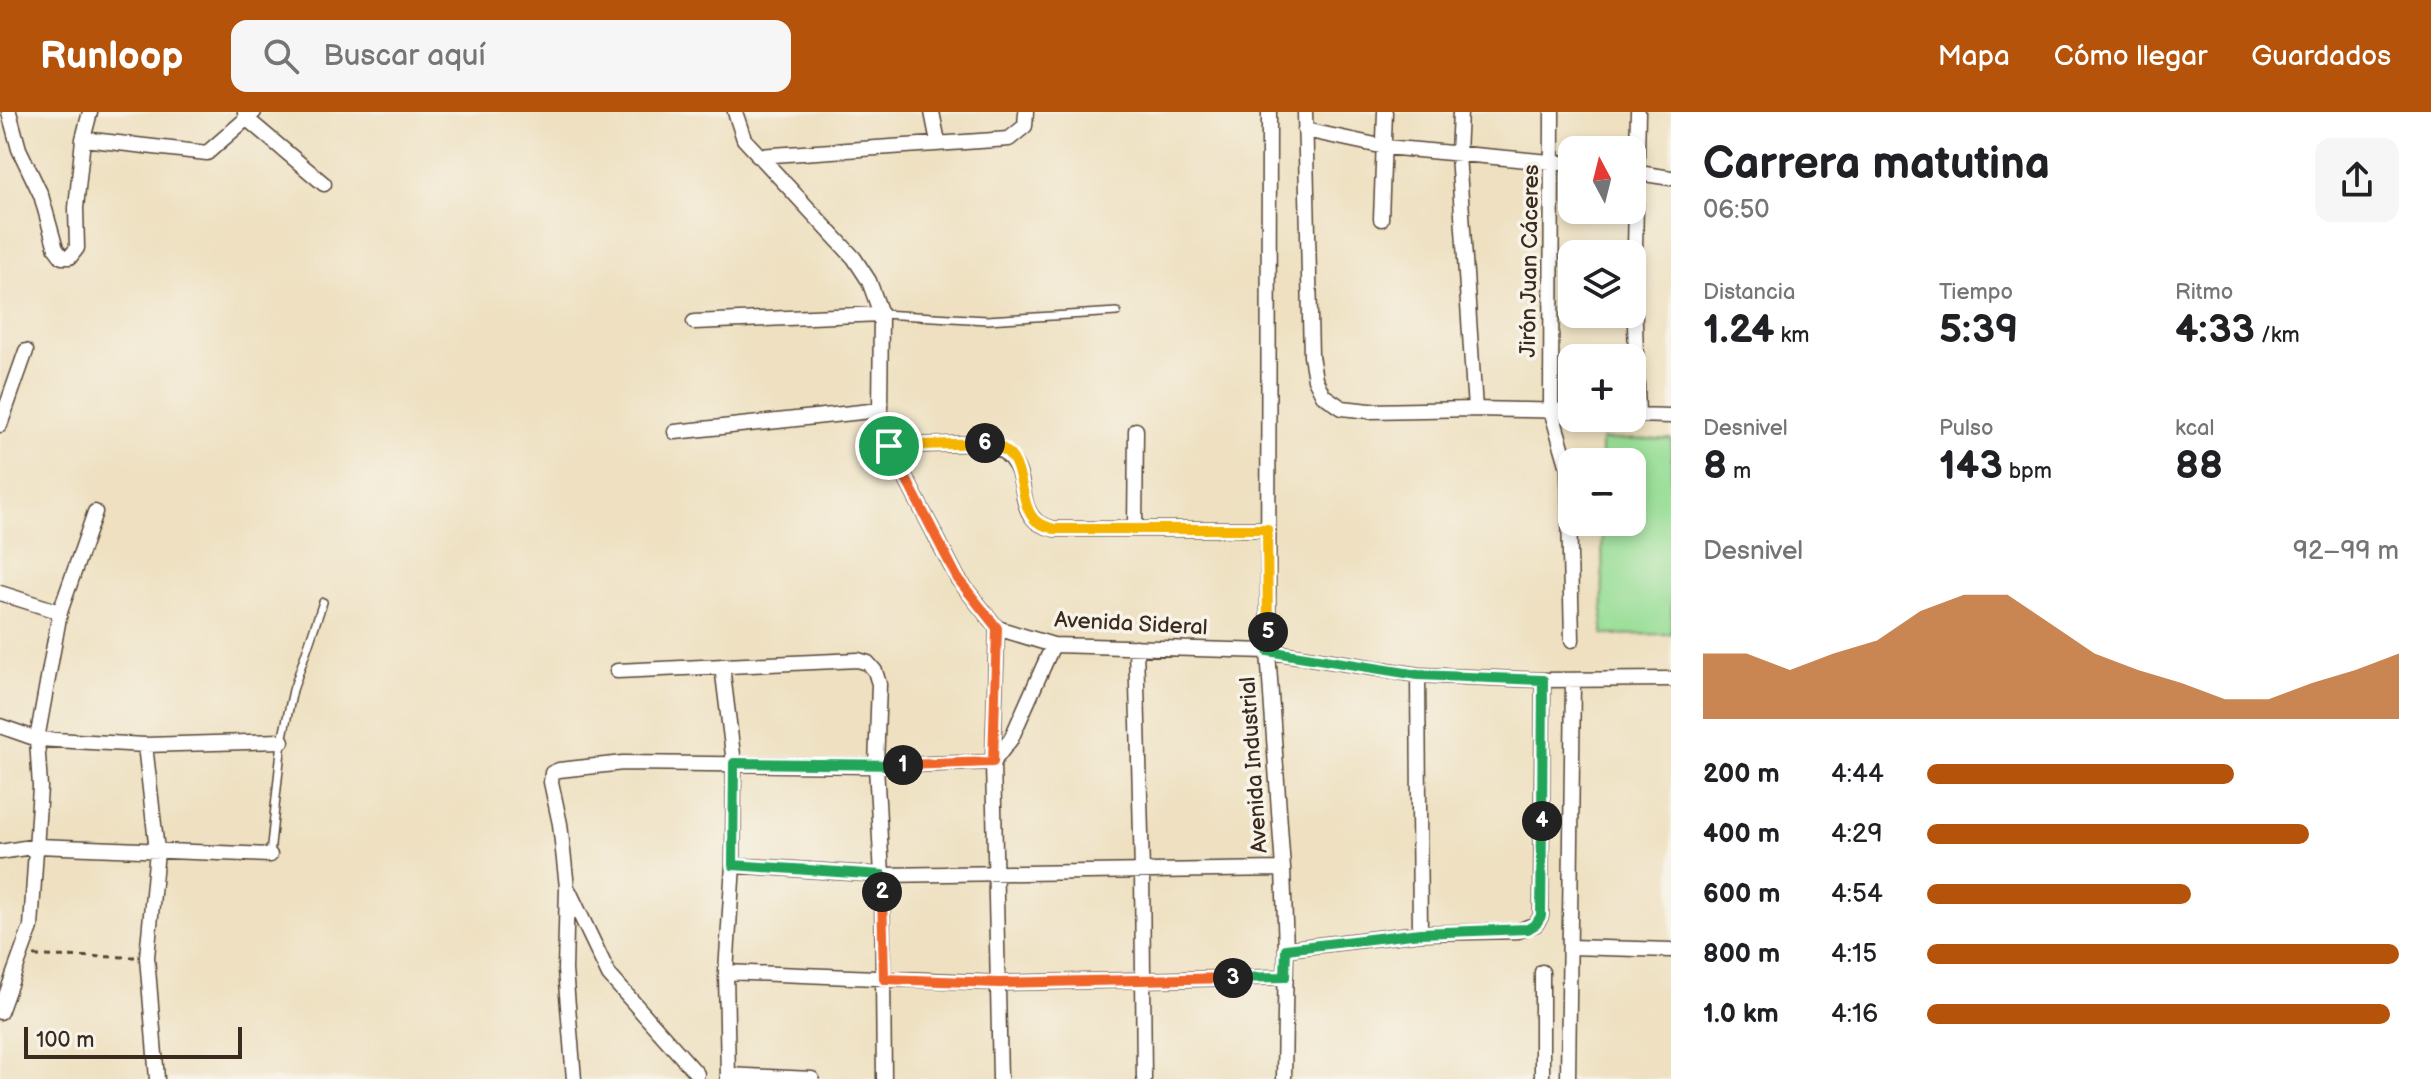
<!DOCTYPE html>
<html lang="es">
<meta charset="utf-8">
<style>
body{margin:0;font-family:"Balsamiq Sans",sans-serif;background:#f6f6f6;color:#202124;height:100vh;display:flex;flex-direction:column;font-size:30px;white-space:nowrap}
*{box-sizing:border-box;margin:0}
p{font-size:26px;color:#757577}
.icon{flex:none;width:44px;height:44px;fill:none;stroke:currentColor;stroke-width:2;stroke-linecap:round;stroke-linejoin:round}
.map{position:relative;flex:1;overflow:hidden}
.details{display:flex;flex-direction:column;background:#fff;width:760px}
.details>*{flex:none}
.needle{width:52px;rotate:353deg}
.tools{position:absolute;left:1558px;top:24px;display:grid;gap:16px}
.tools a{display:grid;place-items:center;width:88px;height:88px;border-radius:16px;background:#fff;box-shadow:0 4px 12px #0003;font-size:40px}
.scale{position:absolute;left:24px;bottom:20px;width:218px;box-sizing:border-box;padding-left:8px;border:4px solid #3b2a1e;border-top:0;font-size:22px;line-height:28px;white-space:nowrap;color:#3b2a1e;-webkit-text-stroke:6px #f7f3e8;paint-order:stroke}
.pin{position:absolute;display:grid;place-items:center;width:68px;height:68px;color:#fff;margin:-34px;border:4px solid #fff;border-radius:50%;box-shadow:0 2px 8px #0007}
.km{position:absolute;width:40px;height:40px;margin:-20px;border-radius:50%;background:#222;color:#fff;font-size:22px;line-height:40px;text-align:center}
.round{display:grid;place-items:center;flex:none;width:84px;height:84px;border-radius:16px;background:#f6f6f6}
.overview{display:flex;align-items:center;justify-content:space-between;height:136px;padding:0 32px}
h1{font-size:44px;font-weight:700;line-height:60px}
.figures{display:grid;grid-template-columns:repeat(3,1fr);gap:12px;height:136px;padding:8px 32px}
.figures div{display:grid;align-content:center}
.figures b{font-size:40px;font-weight:700}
.figures small{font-size:22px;font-weight:400}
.figures p{font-size:22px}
.chart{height:224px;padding:16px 32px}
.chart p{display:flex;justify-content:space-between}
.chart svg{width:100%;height:144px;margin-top:8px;fill:#b45309;opacity:.7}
ul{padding:0 32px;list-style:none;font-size:26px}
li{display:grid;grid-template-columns:128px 96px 1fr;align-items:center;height:60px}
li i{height:20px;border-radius:10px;background:#b45309}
header{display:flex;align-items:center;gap:48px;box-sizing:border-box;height:112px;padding:0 40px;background:#b45309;color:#fff}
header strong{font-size:38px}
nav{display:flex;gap:44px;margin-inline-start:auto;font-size:28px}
.search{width:560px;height:72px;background:#f6f6f6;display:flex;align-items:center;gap:20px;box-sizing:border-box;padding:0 28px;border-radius:16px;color:#757577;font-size:30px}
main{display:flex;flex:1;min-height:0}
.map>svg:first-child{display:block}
.green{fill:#99de97;stroke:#6a845a;stroke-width:2}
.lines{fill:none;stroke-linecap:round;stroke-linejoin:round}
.lane-casing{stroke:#564536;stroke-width:10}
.street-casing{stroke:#564536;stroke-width:17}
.path{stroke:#564536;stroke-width:3;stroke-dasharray:6 6;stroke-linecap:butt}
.lane{stroke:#fff;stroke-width:7}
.street{stroke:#fff;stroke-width:14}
.split-1-casing{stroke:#fff;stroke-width:16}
.split-2-casing{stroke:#fff;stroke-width:16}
.split-3-casing{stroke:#fff;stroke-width:16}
.split-4-casing{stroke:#fff;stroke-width:16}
.split-5-casing{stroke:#fff;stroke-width:16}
.split-6-casing{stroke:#fff;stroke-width:16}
.split-7-casing{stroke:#fff;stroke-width:16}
.split-1{stroke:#f0652b;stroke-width:10}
.split-2{stroke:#22a559;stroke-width:10}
.split-3{stroke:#f0652b;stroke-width:10}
.split-4{stroke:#22a559;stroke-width:10}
.split-5{stroke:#22a559;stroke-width:10}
.split-6{stroke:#f5b400;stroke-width:10}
.split-7{stroke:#f5b400;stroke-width:10}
.labels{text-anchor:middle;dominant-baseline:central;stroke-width:7;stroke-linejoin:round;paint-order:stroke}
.street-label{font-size:22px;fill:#3b2a1e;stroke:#f7f3e8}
</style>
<header>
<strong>Runloop</strong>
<div class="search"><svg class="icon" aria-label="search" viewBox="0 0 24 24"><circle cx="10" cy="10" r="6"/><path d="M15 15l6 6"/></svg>Buscar aquí</div>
<nav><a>Mapa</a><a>Cómo llegar</a><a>Guardados</a></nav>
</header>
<main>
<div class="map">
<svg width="1671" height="967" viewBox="0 0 1671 967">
<rect width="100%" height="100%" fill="#f7f3e8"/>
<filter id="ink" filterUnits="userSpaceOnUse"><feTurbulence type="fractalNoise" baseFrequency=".0125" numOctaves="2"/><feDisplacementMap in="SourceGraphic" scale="16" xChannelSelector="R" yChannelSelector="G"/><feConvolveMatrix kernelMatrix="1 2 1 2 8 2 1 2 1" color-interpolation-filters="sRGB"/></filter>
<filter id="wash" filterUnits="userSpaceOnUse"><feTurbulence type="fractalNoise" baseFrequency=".006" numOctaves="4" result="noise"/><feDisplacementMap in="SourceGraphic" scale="32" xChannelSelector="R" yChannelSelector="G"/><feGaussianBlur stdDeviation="1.8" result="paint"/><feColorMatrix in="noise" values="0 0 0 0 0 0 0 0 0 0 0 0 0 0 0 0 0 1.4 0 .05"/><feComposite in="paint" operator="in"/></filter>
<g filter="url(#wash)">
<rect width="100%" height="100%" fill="#eee0c0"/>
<!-- green -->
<path class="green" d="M 1671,327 L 1671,522 L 1603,523 L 1602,410 L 1632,410 L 1632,350 L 1601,350 L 1601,328 Z"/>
</g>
<g filter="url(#ink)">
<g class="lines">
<defs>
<path id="lane" d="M 881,202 L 987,208 L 1117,200
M 270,743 L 282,629 L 293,578 L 323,490"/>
<path id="street" d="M 9,0 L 19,37 L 41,83 L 56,137 L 62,145 L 70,145 L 77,136 L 76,96 L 83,27 L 90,0
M 245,0 L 246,6 L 324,72
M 735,0 L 744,27 L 854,146 L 869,169 L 881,202 L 880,298 L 889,334 L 958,467 L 997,516 L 1053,533 L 1268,539 L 1418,563 L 1543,568 L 1671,567
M 932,0 L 938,30
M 1269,0 L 1268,539 L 1283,757 L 1286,837 L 1284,967
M 1305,0 L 1311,244 L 1315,267 L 1323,283 L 1342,296 L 1370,299 L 1475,297 L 1572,299
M 1460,0 L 1458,42 L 1475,297
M 1552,0 L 1551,298 L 1568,356 L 1572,528
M 1638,0 L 1634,183 L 1638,303
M 1305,18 L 1385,35 L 1572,52
M 83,27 L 207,41 L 254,0
M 758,44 L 1009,27 L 1025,14 L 1026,0
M 1632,60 L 1671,66
M 1381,107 L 1385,0
M 694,210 L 881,202
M 1632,303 L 1671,304
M 0,313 L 26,239
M 675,320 L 880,298
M 889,334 L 989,331 C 1036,353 1013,388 1036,409 C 1040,413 1048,415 1054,417 L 1267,417
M 1135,417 L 1136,318
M 0,481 L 60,500
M 997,516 L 993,650 L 1000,967
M 1136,535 L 1142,760 L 1144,967
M 722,554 L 734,651 L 733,753 L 726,860 L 728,967
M 617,559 L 858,548 L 868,551 L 875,559 L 879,572 L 876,654 L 882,763 L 884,967
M 1418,563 L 1420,821
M 0,614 L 37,627 L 145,633 L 282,629
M 145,633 L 157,739 L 147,845 L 157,967
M 0,740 L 37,734 L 270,743
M 733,753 L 882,763 L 1283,757
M 569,779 L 609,863 L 697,962
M 1570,835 L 1671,838
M 1286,837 L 1420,821 L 1518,819 L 1536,812 L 1541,804 L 1543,568
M 726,860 L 999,871 L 1285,865
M 1542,860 L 1542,967
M 0,900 L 31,815 L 40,675 L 37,627 L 60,500 L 95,400
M 728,963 L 812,967
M 574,967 L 565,858 L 567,775 L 560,712 L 551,670 L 552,661 L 559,658 L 623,651 L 876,654 L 993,650 L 1011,627 L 1053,533
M 1568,967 L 1573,568"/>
</defs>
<!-- lane casing -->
<use href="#lane" class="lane-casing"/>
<!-- street casing -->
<use href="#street" class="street-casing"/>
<!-- path -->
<path class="path" d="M 34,844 L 135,845"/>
<!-- lane -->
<use href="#lane" class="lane"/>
<!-- street -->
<use href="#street" class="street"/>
</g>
</g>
<g class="lines" filter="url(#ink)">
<defs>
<path id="split-1" d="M 889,334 L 958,467 L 997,516 L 993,650 L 903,653"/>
<path id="split-2" d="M 882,780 L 882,763 L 733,753 L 734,651 L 903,653"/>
<path id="split-3" d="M 882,780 L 884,867 L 999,871 L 1233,866"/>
<path id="split-4" d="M 1233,866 L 1285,865 L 1286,837 L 1420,821 L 1528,817 L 1536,812 L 1541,804 L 1542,709"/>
<path id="split-5" d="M 1268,520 L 1268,539 L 1418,563 L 1543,568 L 1542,709"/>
<path id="split-6" d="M 985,331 C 1032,336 1014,389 1036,409 C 1041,413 1048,415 1054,417 L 1267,417 L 1268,520"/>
<path id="split-7" d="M 889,334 L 985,331"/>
</defs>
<!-- split-1 casing -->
<use href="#split-1" class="split-1-casing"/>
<!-- split-2 casing -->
<use href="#split-2" class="split-2-casing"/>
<!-- split-3 casing -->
<use href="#split-3" class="split-3-casing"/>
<!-- split-4 casing -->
<use href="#split-4" class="split-4-casing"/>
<!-- split-5 casing -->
<use href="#split-5" class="split-5-casing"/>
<!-- split-6 casing -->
<use href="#split-6" class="split-6-casing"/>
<!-- split-7 casing -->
<use href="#split-7" class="split-7-casing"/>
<!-- split-1 -->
<use href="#split-1" class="split-1"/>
<!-- split-2 -->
<use href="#split-2" class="split-2"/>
<!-- split-3 -->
<use href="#split-3" class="split-3"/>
<!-- split-4 -->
<use href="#split-4" class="split-4"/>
<!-- split-5 -->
<use href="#split-5" class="split-5"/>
<!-- split-6 -->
<use href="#split-6" class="split-6"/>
<!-- split-7 -->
<use href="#split-7" class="split-7"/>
</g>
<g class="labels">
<!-- street labels -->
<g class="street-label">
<text transform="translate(1530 149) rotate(-89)">Jirón Juan Cáceres</text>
<text transform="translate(1131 512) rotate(3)">Avenida Sideral</text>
<text transform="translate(1254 653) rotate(-94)">Avenida Industrial</text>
</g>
</g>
</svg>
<div class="tools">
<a><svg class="needle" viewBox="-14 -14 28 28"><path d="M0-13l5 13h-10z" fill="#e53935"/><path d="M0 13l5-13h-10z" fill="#757577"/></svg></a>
<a><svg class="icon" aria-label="layers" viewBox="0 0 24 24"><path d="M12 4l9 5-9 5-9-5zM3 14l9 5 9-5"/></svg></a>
<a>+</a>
<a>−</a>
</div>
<div class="scale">100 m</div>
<div class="pin" style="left:889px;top:334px;background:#1e9e55"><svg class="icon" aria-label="arrive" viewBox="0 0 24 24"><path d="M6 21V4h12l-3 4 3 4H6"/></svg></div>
<b class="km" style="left:903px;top:653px">1</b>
<b class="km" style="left:882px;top:780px">2</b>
<b class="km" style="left:1233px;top:866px">3</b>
<b class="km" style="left:1542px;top:709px">4</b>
<b class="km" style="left:1268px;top:520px">5</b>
<b class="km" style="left:985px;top:331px">6</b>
</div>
<section class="details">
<div class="overview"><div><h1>Carrera matutina</h1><p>06:50</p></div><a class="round"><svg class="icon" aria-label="share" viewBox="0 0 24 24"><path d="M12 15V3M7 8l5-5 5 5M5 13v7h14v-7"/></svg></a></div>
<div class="figures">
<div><p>Distancia</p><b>1.24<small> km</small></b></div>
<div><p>Tiempo</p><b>5:39</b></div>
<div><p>Ritmo</p><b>4:33<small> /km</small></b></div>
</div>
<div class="figures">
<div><p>Desnivel</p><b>8<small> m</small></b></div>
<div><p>Pulso</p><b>143<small> bpm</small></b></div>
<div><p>kcal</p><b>88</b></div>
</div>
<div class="chart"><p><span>Desnivel</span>92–99 m</p>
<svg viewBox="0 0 160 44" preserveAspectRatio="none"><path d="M0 44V24L10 24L20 29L30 24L40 20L50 11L60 6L70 6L80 15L90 24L100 29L110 33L120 38L130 38L140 33L150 29L160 24V44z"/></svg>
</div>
<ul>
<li><b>200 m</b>4:44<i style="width:65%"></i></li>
<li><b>400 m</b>4:29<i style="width:81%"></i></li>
<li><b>600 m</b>4:54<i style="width:56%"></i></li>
<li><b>800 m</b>4:15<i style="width:100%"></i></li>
<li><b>1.0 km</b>4:16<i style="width:98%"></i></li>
</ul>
</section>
</main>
